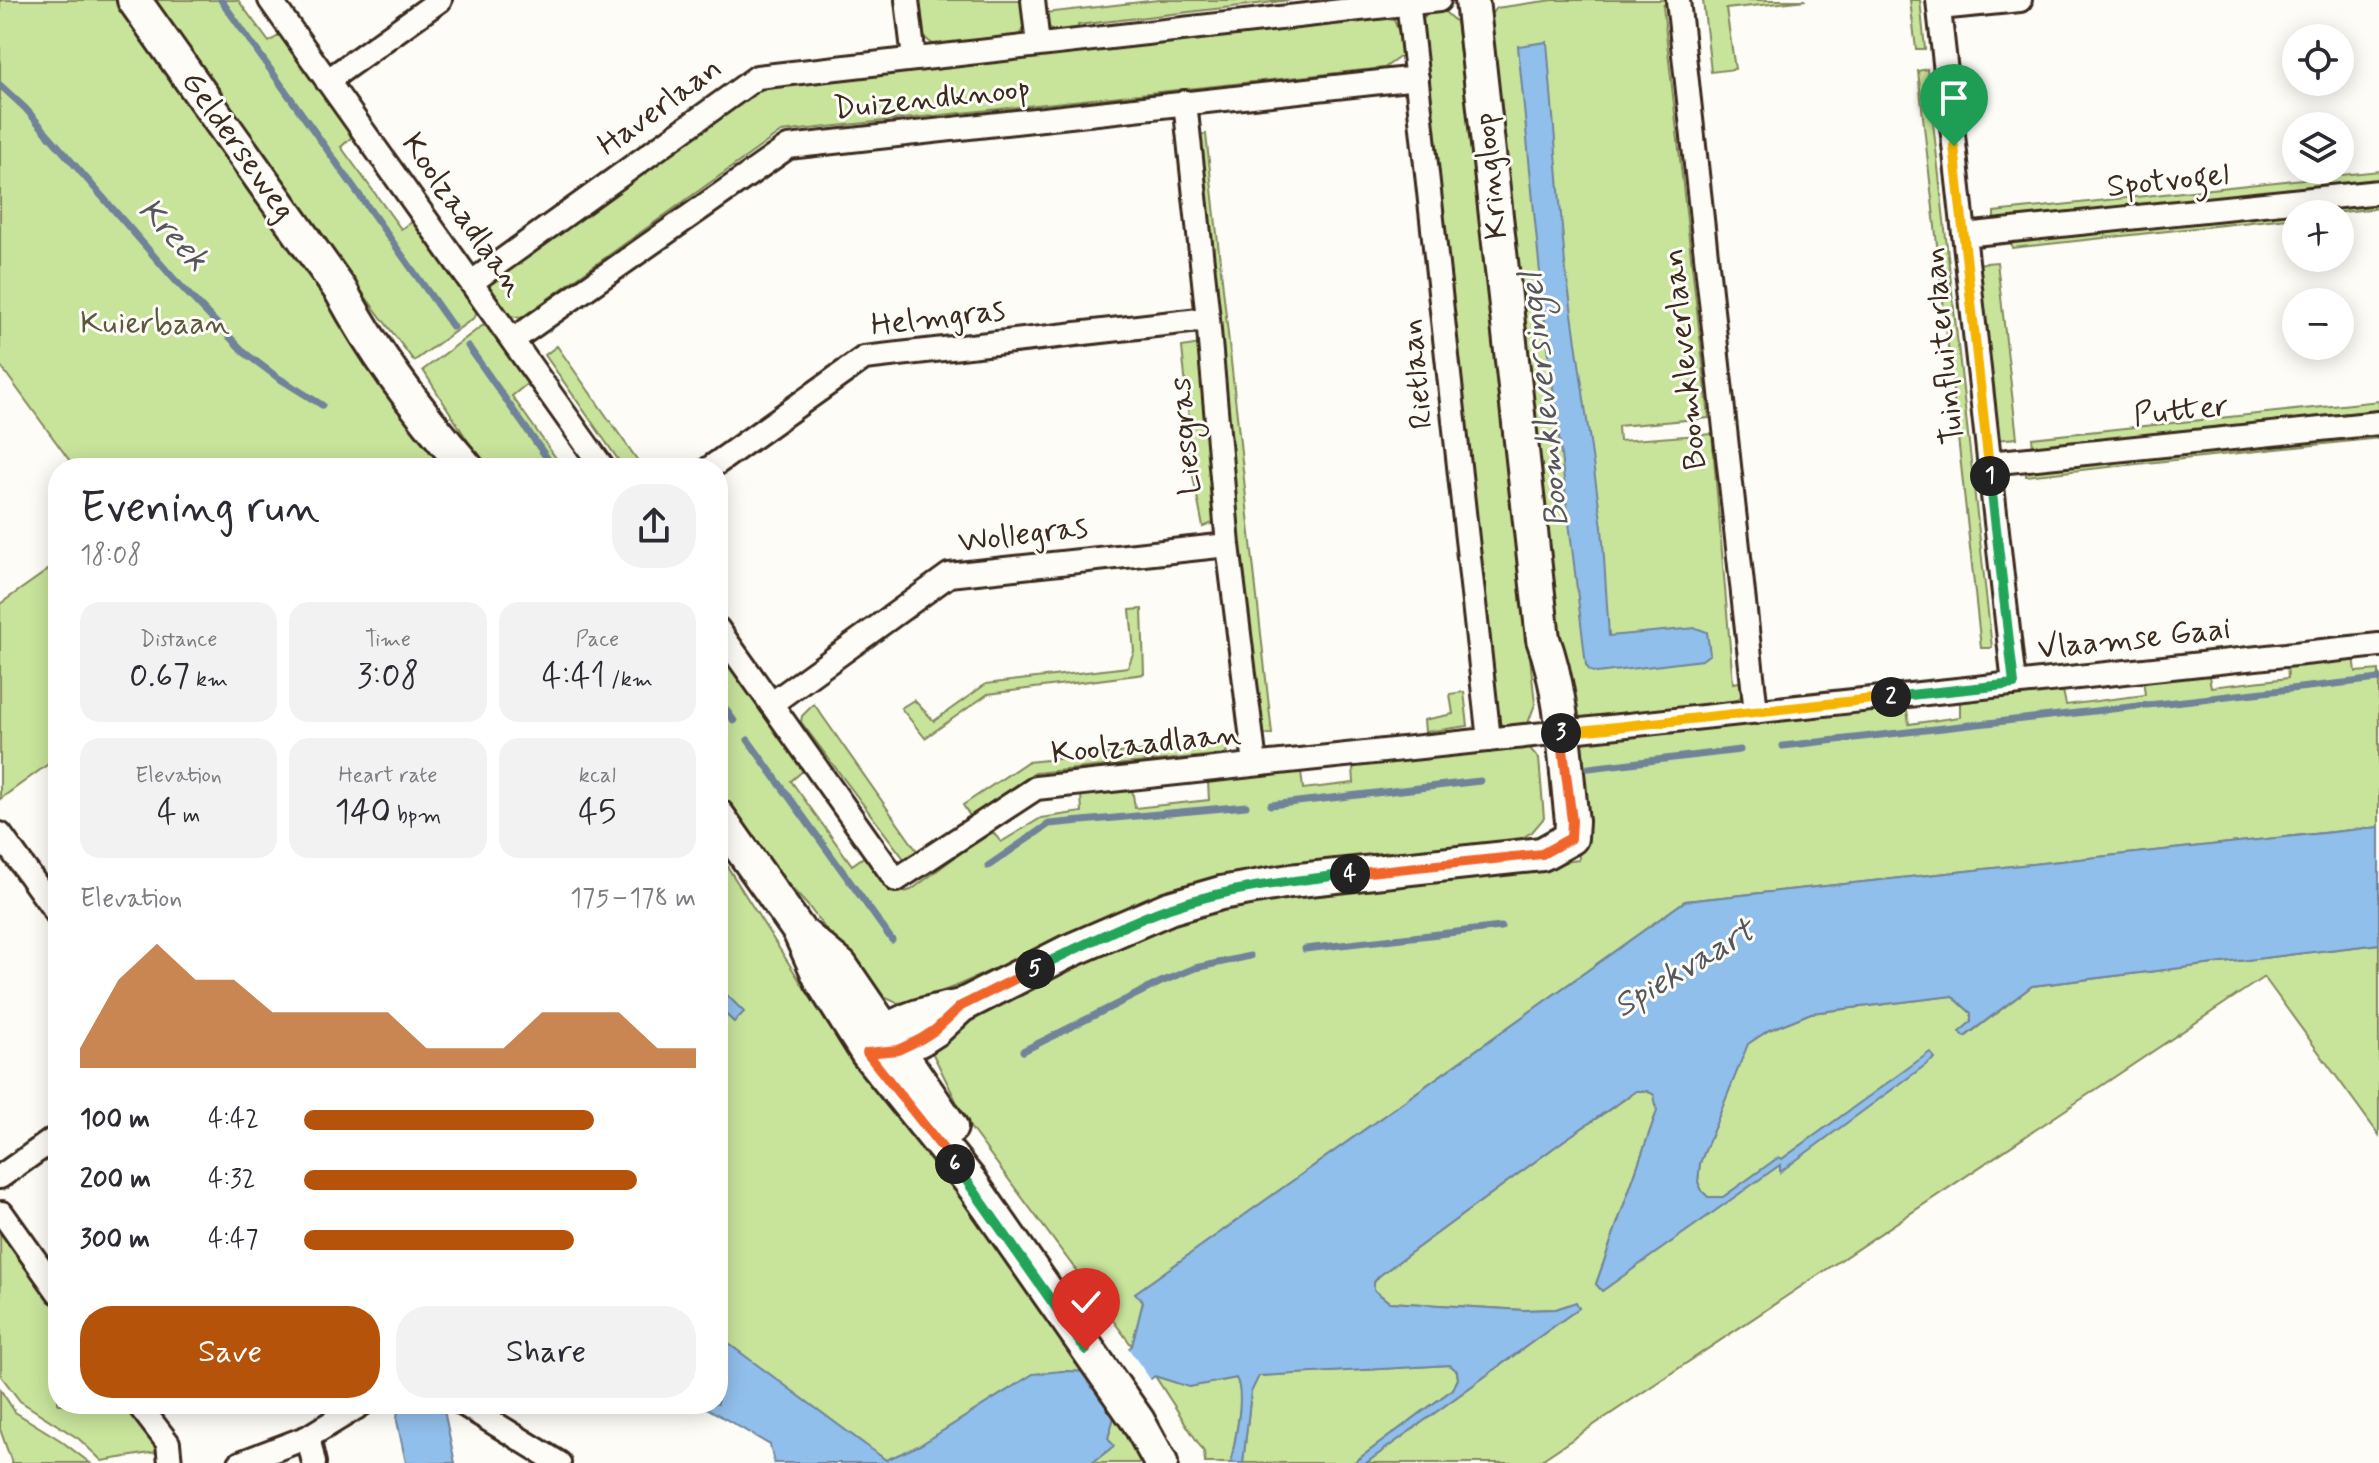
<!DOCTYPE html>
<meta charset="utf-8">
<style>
body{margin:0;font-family:Mynerve,sans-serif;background:#f2f2f3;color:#2b2b33;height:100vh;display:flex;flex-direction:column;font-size:30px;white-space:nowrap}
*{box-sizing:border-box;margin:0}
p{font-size:26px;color:#7c7c81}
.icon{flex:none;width:44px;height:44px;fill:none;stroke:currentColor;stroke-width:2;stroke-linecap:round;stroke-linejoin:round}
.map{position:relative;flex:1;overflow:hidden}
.panel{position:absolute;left:48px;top:458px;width:680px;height:956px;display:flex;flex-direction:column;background:#fff;border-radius:32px;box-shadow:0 4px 20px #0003}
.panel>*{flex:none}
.buttons{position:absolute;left:2282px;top:24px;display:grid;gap:16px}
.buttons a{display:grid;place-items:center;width:72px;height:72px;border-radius:50%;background:#fff;box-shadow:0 4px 20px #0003;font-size:40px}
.pin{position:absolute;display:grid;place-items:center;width:68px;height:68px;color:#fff;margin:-82px -34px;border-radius:50% 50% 50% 0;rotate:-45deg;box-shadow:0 0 8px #0007}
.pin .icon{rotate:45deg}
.km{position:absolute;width:40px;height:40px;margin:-20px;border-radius:50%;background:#222;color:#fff;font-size:22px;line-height:40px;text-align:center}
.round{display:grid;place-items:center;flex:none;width:84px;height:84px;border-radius:32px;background:#f2f2f3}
.overview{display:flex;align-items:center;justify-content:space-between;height:136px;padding:0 32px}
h1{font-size:44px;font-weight:600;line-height:60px}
.stats{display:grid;grid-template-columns:repeat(3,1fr);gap:12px;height:136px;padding:8px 32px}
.stats div{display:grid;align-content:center;border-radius:20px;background:#f2f2f3;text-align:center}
.stats b{font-size:34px;font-weight:600}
.stats small{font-size:22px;font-weight:400}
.stats p{font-size:22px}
.chart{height:224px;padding:16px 32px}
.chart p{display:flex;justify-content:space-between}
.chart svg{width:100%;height:144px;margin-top:8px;fill:#b45309;opacity:.7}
.action{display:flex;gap:16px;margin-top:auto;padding:16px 32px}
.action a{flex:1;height:92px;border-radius:32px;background:#b45309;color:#fff;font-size:32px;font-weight:600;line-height:92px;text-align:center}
.action a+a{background:#f2f2f3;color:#2b2b33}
ul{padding:0 32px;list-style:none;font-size:26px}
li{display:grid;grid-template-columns:128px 96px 1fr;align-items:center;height:60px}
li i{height:20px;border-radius:10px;background:#b45309}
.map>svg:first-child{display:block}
.green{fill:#c8e49b;stroke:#82875c;stroke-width:2}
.water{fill:#91bfeb;stroke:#6f8399;stroke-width:2}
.pier{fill:#fdfcf7}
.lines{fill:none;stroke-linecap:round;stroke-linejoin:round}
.stream{stroke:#6f8399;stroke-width:7}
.street-casing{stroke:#3b2a1e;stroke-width:28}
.secondary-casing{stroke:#3b2a1e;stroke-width:38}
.street{stroke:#fdfcf7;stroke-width:22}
.secondary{stroke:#fdfcf7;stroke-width:32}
.split-1-casing{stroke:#fff;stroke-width:16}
.split-2-casing{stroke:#fff;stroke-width:16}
.split-3-casing{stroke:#fff;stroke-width:16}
.split-4-casing{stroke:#fff;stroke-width:16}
.split-5-casing{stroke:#fff;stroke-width:16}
.split-6-casing{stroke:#fff;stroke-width:16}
.split-7-casing{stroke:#fff;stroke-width:16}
.split-1{stroke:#f5b400;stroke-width:10}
.split-2{stroke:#22a559;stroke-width:10}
.split-3{stroke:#f5b400;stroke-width:10}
.split-4{stroke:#f0652b;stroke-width:10}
.split-5{stroke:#22a559;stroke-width:10}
.split-6{stroke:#f0652b;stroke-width:10}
.split-7{stroke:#22a559;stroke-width:10}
.labels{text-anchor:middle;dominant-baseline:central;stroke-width:6;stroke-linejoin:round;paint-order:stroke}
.street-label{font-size:32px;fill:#3b2a1e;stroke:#fdfcf7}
.park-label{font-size:32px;fill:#5e583d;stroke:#fdfcf7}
.water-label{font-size:34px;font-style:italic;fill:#55575c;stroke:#fdfcf7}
</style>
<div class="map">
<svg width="2379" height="1463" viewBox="0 0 2379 1463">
<rect width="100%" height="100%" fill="#fdfcf7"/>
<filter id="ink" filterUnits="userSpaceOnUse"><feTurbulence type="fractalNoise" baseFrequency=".0125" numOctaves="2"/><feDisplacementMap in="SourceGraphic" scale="16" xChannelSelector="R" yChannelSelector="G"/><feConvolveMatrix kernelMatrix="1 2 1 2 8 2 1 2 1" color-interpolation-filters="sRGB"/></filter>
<g filter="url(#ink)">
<!-- green -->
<path class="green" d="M 0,0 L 120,0 L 451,468 L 75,468 L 0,365 Z
M 152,0 L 238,0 L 269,42 L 281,34 L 353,136 L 341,147 L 401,229 L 414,221 L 478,309 L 475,317 L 414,361 L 349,275 Z
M 917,0 L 1023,0 C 1026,17 1030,28 1014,39 L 938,46 C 917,40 919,18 917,0 Z
M 1158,0 L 1291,0 L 1078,25 L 1078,32 L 1061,35 L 1049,27 L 1045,13 Z
M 1553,0 L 1668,0 L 1663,6 L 1709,418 L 1618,426 L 1619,441 L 1712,434 L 1733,683 L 1746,681 L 1744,693 L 1734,704 L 1583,720 L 1574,719 L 1560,682 L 1488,18 L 1496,8 Z
M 1703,0 L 1806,0 L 1726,9 L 1735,69 L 1711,72 Z
M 1910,0 L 1920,0 L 1925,49 L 1916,49 Z
M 1429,12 L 1445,12 L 1456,22 L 1462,67 L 1470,96 L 1535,704 L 1528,723 L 1515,730 L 1500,724 L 1494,711 L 1421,21 Z
M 1381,18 L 1394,20 L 1403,42 L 1404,54 L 1384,68 L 781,132 L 521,318 C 503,316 491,304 487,286 L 493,278 L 501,272 L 761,88 Z
M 1927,69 L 1992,648 L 1981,648 L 1918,71 Z
M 1206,134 L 1272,734 L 1259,735 L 1194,136 Z
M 2379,171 L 2379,180 L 1994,223 L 1994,212 Z
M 2379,197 L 2379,208 L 2323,214 L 2296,214 L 2296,217 L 2012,248 L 2011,238 Z
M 1997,262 L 2017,438 L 1995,440 L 1975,264 Z
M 482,326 L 489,326 L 528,383 L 512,396 L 563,468 L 485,468 L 423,370 Z
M 1200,344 L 1218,521 L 1203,527 L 1185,435 L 1190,429 L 1182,347 Z
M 557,346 L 643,468 L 624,468 L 545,355 Z
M 2379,401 L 2379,410 L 2033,447 L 2032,438 Z
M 2379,428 L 2379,438 L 2026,476 L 2026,469 Z
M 58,563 L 58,757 L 0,799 L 0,604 Z
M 1142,609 L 1144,674 L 988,694 L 925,738 L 901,708 L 914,700 L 934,721 L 986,684 L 1128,667 L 1134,651 L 1130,610 Z
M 2354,656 L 2356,672 L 2379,670 L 2379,827 L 1685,901 L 1136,1293 L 1143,1302 L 1132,1346 L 967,1123 L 930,1048 L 998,999 L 1126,936 L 1278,892 L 1579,860 L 1574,745 L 1583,740 L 1906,703 L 1909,724 L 1960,717 L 1960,698 L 2062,686 L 2066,705 L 2145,695 L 2143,678 L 2208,671 L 2211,687 L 2288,678 L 2287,663 Z
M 726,661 L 805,769 L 791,781 L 852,865 L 865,856 C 877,873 888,899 911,890 L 991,830 L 1001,842 L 1041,818 L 1082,812 L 1081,794 L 1132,788 L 1135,808 L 1209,800 L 1208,782 L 1301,771 L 1303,789 L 1354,783 L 1353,766 L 1509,747 L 1528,746 L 1539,759 L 1544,818 L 1532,832 L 1517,841 L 1297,864 L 1201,881 L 1158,896 L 956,986 L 916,1001 L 897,1003 L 873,992 L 809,907 L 763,857 L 718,793 L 718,666 Z
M 1464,692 L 1468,726 L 1425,732 L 1424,720 L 1453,714 L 1450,694 Z
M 814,704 L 917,851 L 905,860 L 801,722 L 802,716 Z
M 1232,742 L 1225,754 L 1035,773 L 970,816 L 963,805 L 1027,762 Z
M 718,852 L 826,1022 L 871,1084 L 911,1114 L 1095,1372 L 1062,1371 L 902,1463 L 860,1463 L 718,1336 Z
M 2379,944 L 2379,1135 L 2264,977 L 1537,1463 L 1366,1463 L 1579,1308 L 1575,1303 L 1556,1309 L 1524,1310 L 1389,1302 L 1374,1290 L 1374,1283 L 1379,1276 L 1563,1141 L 1637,1091 L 1647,1091 L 1655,1095 L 1657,1111 L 1596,1284 L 1602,1291 L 1930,1053 L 1782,1159 L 1779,1158 L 1723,1197 L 1708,1197 L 1702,1191 L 1698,1182 L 1700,1163 L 1748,1043 L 1769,1030 L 1811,1013 L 1952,996 L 1971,1013 L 1971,1022 L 1960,1032 L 1965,1037 L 2032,986 Z
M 0,1222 L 58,1305 L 58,1404 L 127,1404 L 158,1448 L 156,1452 L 102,1461 L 79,1439 L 20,1401 L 1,1376 Z
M 1450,1365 L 1457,1371 L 1458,1379 L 1453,1389 L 1353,1463 L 1243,1463 L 1251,1392 L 1258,1376 Z
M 1155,1376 L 1189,1387 L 1237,1378 C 1246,1396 1234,1442 1231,1463 L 1205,1463 L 1204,1452 Z
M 0,1389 L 15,1412 L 60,1440 L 90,1463 L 12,1463 L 0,1429 Z
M 1118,1403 L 1158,1463 L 1092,1463 L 1113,1446 L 1108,1438 Z"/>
<!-- water -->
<path class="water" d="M 1547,42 L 1565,264 L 1602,527 L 1609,636 L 1696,628 L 1707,632 L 1710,654 L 1702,660 L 1597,673 L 1590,671 L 1586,665 L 1543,304 L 1518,46 Z
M 2379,827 L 2379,944 L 2032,986 L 1964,1037 L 1959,1032 L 1971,1022 L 1971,1013 L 1952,996 L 1811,1013 L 1769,1030 L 1748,1044 L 1700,1163 L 1698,1182 L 1702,1191 L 1708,1197 L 1723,1197 L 1779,1157 L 1782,1159 L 1930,1052 L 1935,1058 L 1780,1172 L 1780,1165 L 1602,1291 L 1596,1284 L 1657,1111 L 1654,1095 L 1647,1091 L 1636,1091 L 1563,1141 L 1379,1276 L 1374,1282 L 1374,1290 L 1389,1302 L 1524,1310 L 1556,1309 L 1576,1302 L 1579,1308 L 1366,1463 L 1353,1463 L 1453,1389 L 1458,1379 L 1457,1371 L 1450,1365 L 1259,1376 L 1251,1392 L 1243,1463 L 1231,1463 C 1234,1442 1246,1396 1236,1378 L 1189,1387 L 1155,1376 L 1118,1403 L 1108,1438 L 1114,1446 L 1092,1463 L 774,1463 L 770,1445 L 700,1404 L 718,1404 L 718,1336 L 886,1460 L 920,1445 L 1033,1374 L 1062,1371 L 1095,1372 L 1132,1346 L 1143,1302 L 1135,1293 L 1685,901 Z
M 718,986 L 744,1012 L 734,1022 L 718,1007 Z
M 398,1404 L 434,1404 L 444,1410 L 455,1463 L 406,1463 L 397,1421 Z"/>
<!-- pier -->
<path class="pier" d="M 1126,1345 L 1153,1383 L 1121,1406 L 1094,1368 Z"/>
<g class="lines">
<!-- stream -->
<path class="stream" d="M 221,0 L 453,327
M 0,85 L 25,108 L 174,279 L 245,353 L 277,377 L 322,405
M 468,346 L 554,468
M 718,698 L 734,721
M 748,740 L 892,940
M 1783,746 L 2379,679
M 1589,768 L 1740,750
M 1271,805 L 1480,781
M 988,866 L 1049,824 L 1246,806
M 1305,949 L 1501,927
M 1023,1051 L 1161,982 L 1195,968 L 1250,956"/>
<defs>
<path id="street" d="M 270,0 L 603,468
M 907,0 L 914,59
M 1033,0 L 1038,45
M 1408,0 L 1489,740
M 1678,0 L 1756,712
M 1938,0 L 2014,684
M 1939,8 L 2020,0
M 327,81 L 440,0
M 1185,102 L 1208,319 L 1228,545 L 1255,764
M 1964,235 L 2379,192
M 472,282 L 757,77 L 1439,0
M 513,340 L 788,147 L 1417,78
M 1989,463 L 2379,423
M 710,468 L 864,358 L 1208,319
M 718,629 L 896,880 L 1036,788 L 2379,645
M 771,704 L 949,575 L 1228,545
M 0,834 L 58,915
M 0,1177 L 58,1136
M 2,1213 L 58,1292
M 138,1404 L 168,1443 L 170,1463
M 463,1404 L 559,1463
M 308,1437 L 314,1463
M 240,1463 L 308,1437 L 362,1404"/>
<path id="secondary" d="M 134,0 L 341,291 C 376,356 419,413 467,468
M 718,816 L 799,931 L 821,980 L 867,1053 L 970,1181 L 1138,1421 L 1161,1463
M 805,936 L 841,966 L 951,1127
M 961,1006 C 936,1011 905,1016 884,1034 C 878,1039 873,1047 867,1053 L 898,1050 L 921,1039 L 935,1030 L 961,1006 L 1067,952 L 1169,908 L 1221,893 L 1290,881 L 1542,854 L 1571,838 L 1572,821 C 1565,764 1563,692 1543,639 L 1472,0"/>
</defs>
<!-- street casing -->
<use href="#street" class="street-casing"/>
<!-- secondary casing -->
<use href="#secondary" class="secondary-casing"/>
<!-- street -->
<use href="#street" class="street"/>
<!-- secondary -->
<use href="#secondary" class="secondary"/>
</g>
</g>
<g class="lines" filter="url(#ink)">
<defs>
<path id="split-1" d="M 1954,146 L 1990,476"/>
<path id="split-2" d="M 1891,697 L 2014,684 L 1990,476"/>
<path id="split-3" d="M 1561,733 L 1891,697"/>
<path id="split-4" d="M 1350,874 L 1542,854 L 1571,838 L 1572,821 L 1561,733"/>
<path id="split-5" d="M 1035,969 C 1078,947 1124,924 1169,908 C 1228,888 1290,881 1350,874"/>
<path id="split-6" d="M 955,1164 L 867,1053 L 898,1050 L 921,1039 L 935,1030 L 961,1006 L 1035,969"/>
<path id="split-7" d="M 955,1164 L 1086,1350"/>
</defs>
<!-- split-1 casing -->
<use href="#split-1" class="split-1-casing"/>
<!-- split-2 casing -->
<use href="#split-2" class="split-2-casing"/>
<!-- split-3 casing -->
<use href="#split-3" class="split-3-casing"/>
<!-- split-4 casing -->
<use href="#split-4" class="split-4-casing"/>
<!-- split-5 casing -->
<use href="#split-5" class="split-5-casing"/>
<!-- split-6 casing -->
<use href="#split-6" class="split-6-casing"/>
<!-- split-7 casing -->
<use href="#split-7" class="split-7-casing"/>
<!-- split-1 -->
<use href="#split-1" class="split-1"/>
<!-- split-2 -->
<use href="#split-2" class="split-2"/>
<!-- split-3 -->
<use href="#split-3" class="split-3"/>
<!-- split-4 -->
<use href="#split-4" class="split-4"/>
<!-- split-5 -->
<use href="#split-5" class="split-5"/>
<!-- split-6 -->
<use href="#split-6" class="split-6"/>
<!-- split-7 -->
<use href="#split-7" class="split-7"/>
</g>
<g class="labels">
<!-- street labels -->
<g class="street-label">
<text transform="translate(932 99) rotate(-6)">Duizendknoop</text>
<text transform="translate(660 107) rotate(-36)">Haverlaan</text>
<text transform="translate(238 146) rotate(55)">Gelderseweg</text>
<text transform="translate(1491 176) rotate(-96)">Kringloop</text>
<text transform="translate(2168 181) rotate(-6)">Spotvogel</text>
<text transform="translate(463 215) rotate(55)">Koolzaadlaan</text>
<text transform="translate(938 318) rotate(-7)">Helmgras</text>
<text transform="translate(1944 346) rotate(-96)">Tuinfluiterlaan</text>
<text transform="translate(1685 359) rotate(-96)">Boomkleverlaan</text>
<text transform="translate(1417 374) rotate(-96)">Rietlaan</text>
<text transform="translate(2181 411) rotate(-6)">Putter</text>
<text transform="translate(1186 436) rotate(-95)">Liesgras</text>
<text transform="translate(1023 535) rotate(-7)">Wollegras</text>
<text transform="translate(2134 639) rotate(-6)">Vlaamse Gaai</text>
<text transform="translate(1146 744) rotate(-6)">Koolzaadlaan</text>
</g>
<!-- park labels -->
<g class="park-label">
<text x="155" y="324">Kuierbaan</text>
</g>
<!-- water labels -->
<g class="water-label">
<text transform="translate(173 235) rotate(47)">Kreek</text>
<text transform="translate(1545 400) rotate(-96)">Boomkleversingel</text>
<text transform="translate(1684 969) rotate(-31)">Spiekvaart</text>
</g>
</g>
</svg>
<div class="buttons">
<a><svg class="icon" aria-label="locate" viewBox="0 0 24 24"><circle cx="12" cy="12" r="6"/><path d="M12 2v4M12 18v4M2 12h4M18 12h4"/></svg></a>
<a><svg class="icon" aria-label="layers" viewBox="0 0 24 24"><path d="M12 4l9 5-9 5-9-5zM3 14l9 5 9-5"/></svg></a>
<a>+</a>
<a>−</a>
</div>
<div class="pin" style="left:1954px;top:146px;background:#1e9e55"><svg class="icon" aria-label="arrive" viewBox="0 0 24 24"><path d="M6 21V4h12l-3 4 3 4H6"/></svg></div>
<div class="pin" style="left:1086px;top:1350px;background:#d93025"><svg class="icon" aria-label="check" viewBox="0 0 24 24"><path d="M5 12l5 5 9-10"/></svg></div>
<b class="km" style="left:1990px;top:476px">1</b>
<b class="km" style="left:1891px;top:697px">2</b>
<b class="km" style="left:1561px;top:733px">3</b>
<b class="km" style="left:1350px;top:874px">4</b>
<b class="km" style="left:1035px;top:969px">5</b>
<b class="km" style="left:955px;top:1164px">6</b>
<section class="panel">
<div class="overview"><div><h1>Evening run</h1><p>18:08</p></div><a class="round"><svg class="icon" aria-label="share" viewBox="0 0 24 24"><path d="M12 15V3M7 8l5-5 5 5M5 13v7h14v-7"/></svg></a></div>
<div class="stats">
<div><p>Distance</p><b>0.67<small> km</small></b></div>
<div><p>Time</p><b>3:08</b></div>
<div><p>Pace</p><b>4:41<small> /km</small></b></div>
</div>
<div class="stats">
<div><p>Elevation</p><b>4<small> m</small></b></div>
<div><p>Heart rate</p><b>140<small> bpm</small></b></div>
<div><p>kcal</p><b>45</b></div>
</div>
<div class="chart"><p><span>Elevation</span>175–178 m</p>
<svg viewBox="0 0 160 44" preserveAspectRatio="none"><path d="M0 44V38L10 17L20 6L30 17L40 17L50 27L60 27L70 27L80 27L90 38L100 38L110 38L120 27L130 27L140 27L150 38L160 38V44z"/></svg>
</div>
<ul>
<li><b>100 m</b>4:42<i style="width:74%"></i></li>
<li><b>200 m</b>4:32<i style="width:85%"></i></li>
<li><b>300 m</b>4:47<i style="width:69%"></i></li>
</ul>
<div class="action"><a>Save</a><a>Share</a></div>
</section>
</div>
